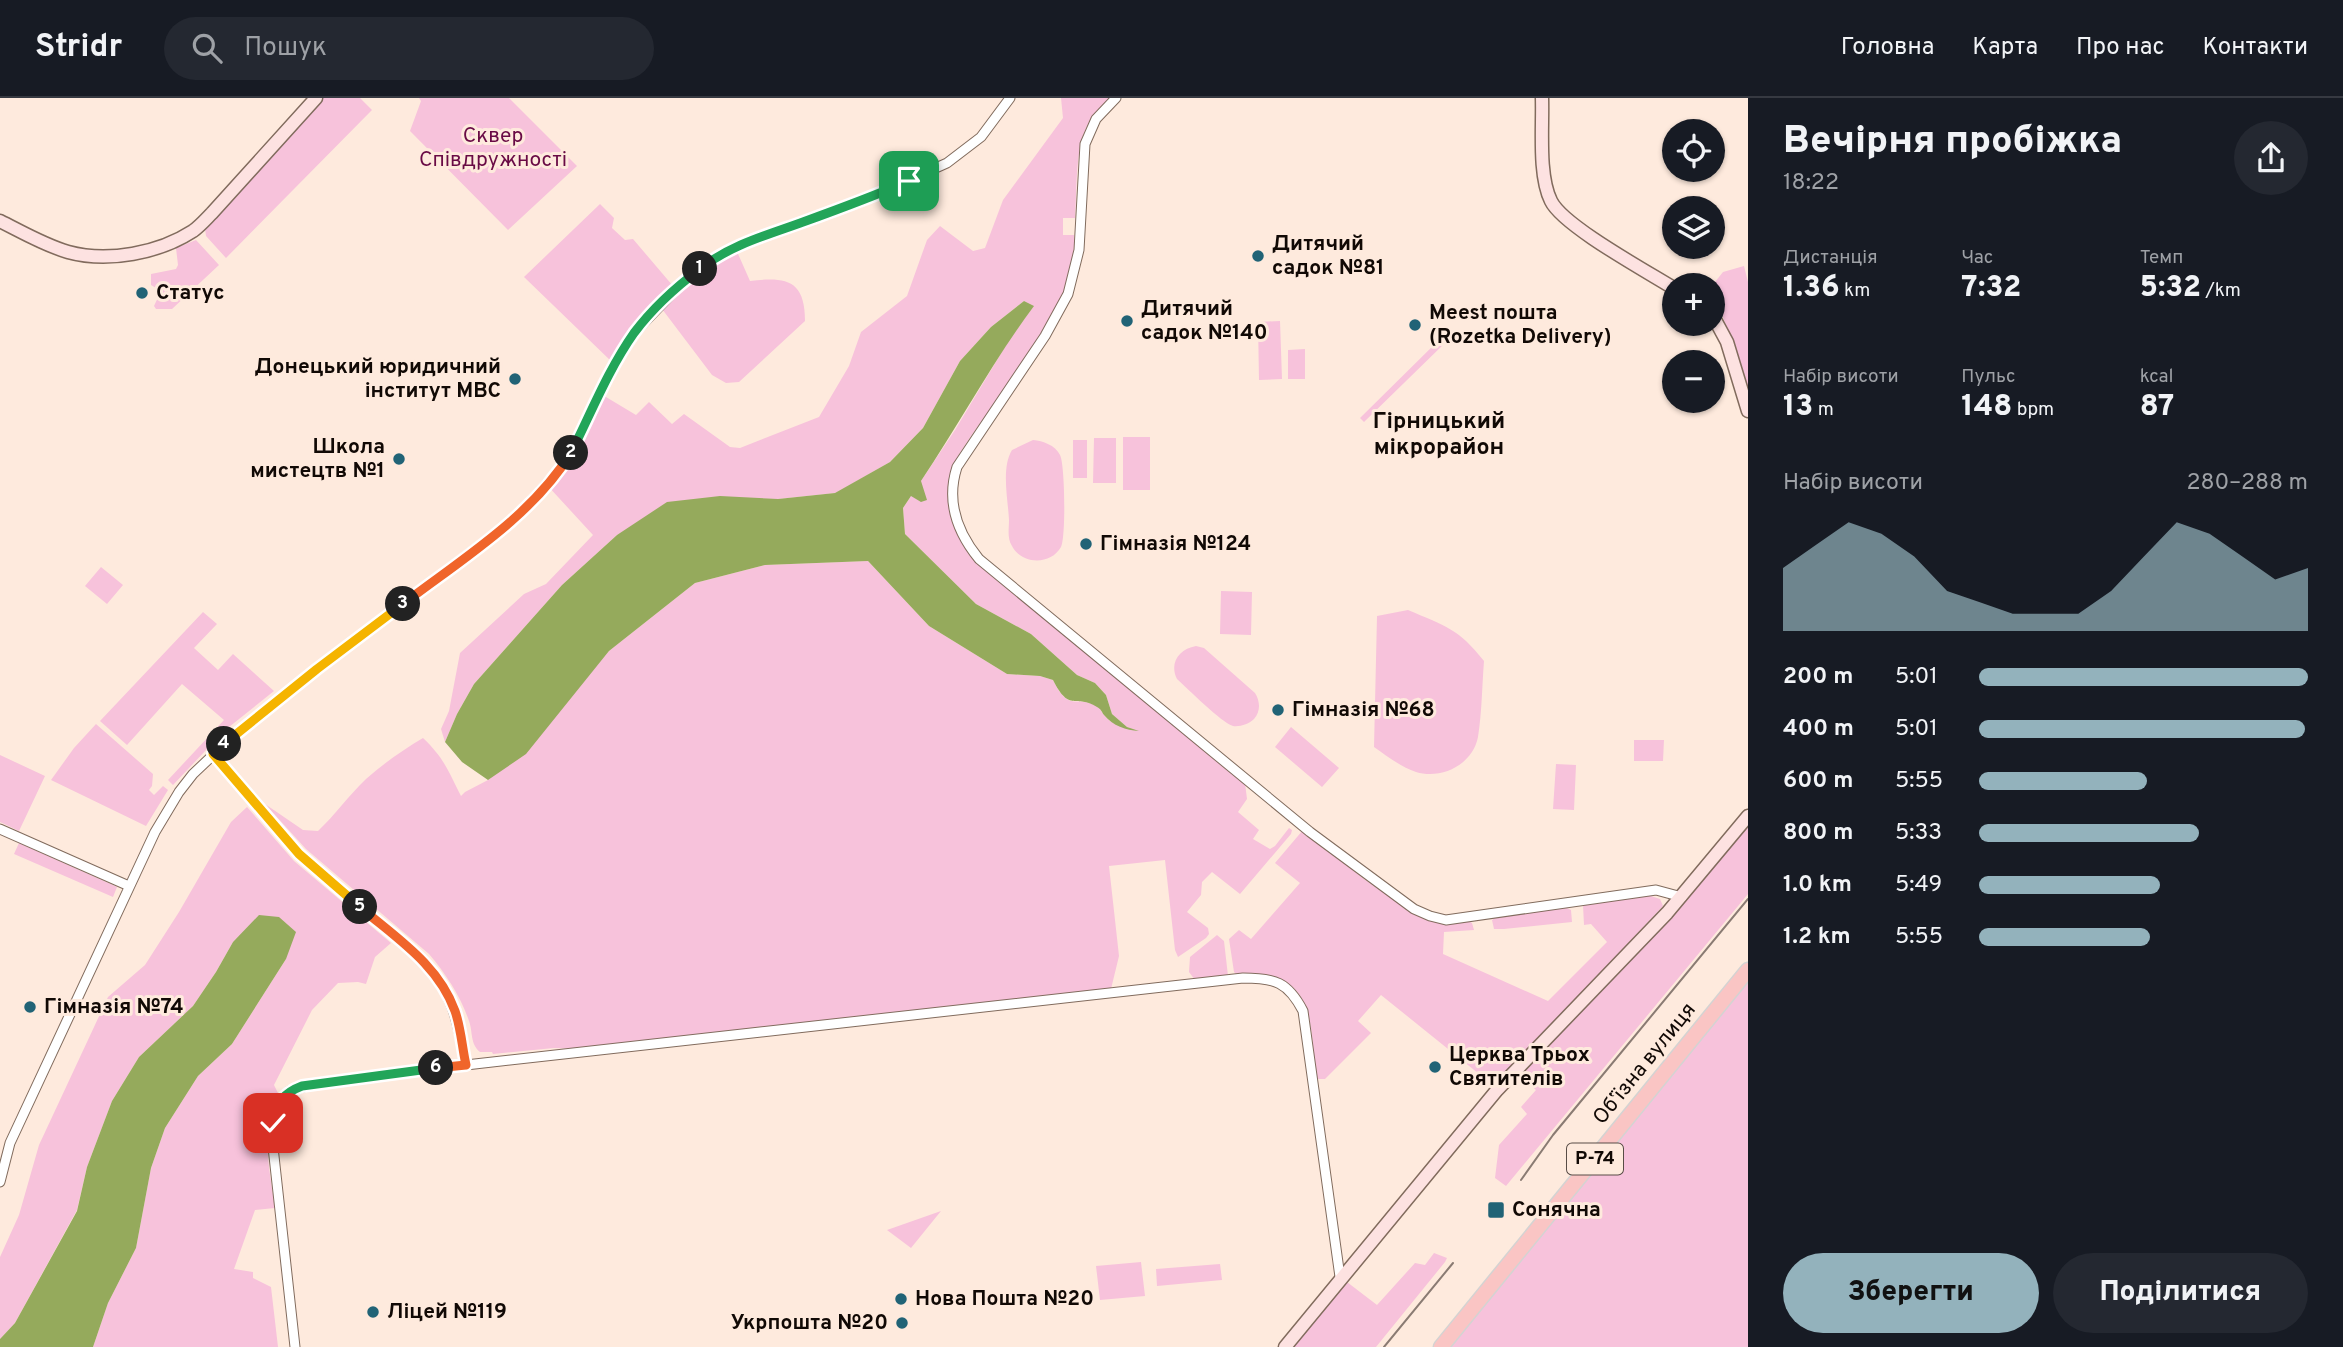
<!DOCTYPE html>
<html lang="uk">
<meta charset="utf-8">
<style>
body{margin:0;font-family:Overpass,sans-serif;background:#242831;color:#f1f3f6;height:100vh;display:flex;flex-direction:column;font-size:26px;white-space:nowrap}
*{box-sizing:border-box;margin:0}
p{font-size:23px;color:#9ea1a6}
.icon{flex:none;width:38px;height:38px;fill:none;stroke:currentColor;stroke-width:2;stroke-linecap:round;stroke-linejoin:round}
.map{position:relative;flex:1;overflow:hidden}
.details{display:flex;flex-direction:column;background:#171b24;width:595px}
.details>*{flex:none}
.tools{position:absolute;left:1662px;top:21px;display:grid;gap:14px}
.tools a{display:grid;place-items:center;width:63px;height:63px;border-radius:50%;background:#171b24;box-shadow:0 2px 5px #0004;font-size:35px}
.pin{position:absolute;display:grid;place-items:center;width:60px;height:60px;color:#fff;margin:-30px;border-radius:14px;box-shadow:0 4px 10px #0006}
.km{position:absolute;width:35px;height:35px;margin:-18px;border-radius:50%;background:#222;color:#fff;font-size:19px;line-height:35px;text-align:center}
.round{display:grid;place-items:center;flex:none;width:74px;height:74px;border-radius:37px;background:#242831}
.overview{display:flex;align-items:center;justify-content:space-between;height:119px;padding:0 35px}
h1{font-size:38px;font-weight:800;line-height:52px}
.metrics{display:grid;grid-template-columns:repeat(3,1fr);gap:10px;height:119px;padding:7px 35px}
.metrics div{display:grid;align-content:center}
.metrics b{font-size:30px;font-weight:800}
.metrics small{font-size:19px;font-weight:400}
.metrics p{font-size:19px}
.chart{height:196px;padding:14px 35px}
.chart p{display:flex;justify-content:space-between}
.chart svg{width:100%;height:126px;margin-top:7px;fill:#93b2bc;opacity:.7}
.primary-button{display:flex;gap:14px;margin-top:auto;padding:14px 35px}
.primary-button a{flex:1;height:80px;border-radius:42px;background:#93b2bc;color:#111;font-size:28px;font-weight:800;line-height:80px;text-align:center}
.primary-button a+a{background:#242831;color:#f1f3f6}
ul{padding:0 35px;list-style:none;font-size:23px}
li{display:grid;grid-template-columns:112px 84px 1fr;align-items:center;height:52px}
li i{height:18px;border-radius:9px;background:#93b2bc}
header{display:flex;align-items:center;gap:42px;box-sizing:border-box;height:98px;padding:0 35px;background:#171b24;border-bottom:2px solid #363941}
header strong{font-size:33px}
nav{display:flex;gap:38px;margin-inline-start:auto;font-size:24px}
.search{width:490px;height:63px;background:#242831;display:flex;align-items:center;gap:18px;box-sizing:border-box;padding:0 24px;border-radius:38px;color:#9ea1a6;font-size:26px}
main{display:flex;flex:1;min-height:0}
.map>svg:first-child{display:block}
.green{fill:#f7c2db}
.water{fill:#95aa5c}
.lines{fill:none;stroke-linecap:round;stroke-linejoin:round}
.street-casing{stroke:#816b5d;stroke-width:11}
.secondary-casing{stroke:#816b5d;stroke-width:15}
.primary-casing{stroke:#d4d3d2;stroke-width:17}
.street{stroke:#fff;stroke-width:9}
.secondary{stroke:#fde2e1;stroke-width:12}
.primary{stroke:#fac5c4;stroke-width:14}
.tram{stroke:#8a7b73;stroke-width:2}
.split-1-casing{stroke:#fff;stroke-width:14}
.split-2-casing{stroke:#fff;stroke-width:14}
.split-3-casing{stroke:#fff;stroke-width:14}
.split-4-casing{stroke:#fff;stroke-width:14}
.split-5-casing{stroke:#fff;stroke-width:14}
.split-6-casing{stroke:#fff;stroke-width:14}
.split-7-casing{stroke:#fff;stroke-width:14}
.split-1{stroke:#22a559;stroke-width:9}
.split-2{stroke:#22a559;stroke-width:9}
.split-3{stroke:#f0652b;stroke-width:9}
.split-4{stroke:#f5b400;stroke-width:9}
.split-5{stroke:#f5b400;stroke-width:9}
.split-6{stroke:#f0652b;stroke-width:9}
.split-7{stroke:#22a559;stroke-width:9}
.poi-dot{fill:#216376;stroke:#feeadd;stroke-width:2.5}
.labels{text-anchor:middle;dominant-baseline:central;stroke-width:6;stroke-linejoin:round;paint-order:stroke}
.shield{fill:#feeadd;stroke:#584c46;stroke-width:2}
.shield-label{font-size:19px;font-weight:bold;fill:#110905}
.park-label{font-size:21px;fill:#690a45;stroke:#feeadd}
.poi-label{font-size:21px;font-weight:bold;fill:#110905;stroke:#feeadd;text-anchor:start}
.street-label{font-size:21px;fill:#110905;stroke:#feeadd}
.neighbourhood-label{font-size:23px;font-weight:bold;fill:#110905;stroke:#feeadd}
</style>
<header>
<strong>Stridr</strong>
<div class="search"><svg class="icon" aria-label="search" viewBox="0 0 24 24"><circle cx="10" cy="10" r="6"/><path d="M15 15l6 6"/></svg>Пошук</div>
<nav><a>Головна</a><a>Карта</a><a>Про нас</a><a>Контакти</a></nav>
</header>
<main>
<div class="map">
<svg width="1748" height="1249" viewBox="0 0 1748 1249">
<rect width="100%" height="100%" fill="#feeadd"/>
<!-- green -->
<path class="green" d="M 323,0 L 360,0 L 372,12 L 226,160 L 206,138 L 205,130 Z
M 419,0 L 509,0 L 577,68 L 508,132 L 410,33 L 421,3 Z
M 1061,0 L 1111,0 C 1102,9 1091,18 1086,30 C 1075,54 1077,94 1075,120 L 1063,120 L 1063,137 L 1074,137 C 1078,222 991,297 953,367 C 943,399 952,421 966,450 L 1245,685 L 1247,701 L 1238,714 L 1259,732 L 1253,741 L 1270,751 L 1275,748 L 1289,730 L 1292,732 L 1291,736 L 1240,796 L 1212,774 L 1202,784 L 1201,797 L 1187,814 L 1208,830 L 1209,836 L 1206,840 L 1178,859 L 1175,852 L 1165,762 L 1109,768 L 1119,858 L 1111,891 L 578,951 L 554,950 L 493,956 L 492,954 L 480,954 C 470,946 473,934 469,923 C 461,899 446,876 429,856 L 306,751 L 265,706 L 303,732 L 318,733 C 335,717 349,697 366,681 C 384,665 403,652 423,640 C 445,661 448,673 461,698 L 465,694 L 488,682 L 571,598 L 609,553 L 695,485 L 765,467 L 868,463 L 929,528 L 1007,576 L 1040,578 L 1053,582 C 1070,617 1077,595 1098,609 C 1102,612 1101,614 1105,618 C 1112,627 1124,628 1135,632 L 1127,629 L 1112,616 L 1106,597 L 1095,585 L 1077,577 L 1031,536 L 976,506 L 905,436 L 903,410 L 955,332 L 1009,242 L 1033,209 L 1024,203 L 991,229 L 960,263 L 923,330 L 890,364 L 836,395 L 778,401 L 617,437 L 562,487 L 474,586 L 457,616 L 445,644 L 441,631 L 449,613 L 460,555 L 524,496 L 546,486 L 593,437 L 547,387 L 601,296 L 636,317 L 649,304 L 672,326 L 684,316 L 730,349 L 740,350 L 819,319 L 849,268 L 861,234 L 907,198 L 927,142 L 940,128 L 973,153 L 985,150 L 1003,102 L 1063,20 Z
M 600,106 L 614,120 L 612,130 L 625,142 L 633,141 L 673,188 L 613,265 L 524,179 Z
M 196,142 L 219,167 L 172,211 L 156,211 L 154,208 L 161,193 L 151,187 L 151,176 L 176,171 L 178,167 L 176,150 Z
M 735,149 L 750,183 C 785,179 805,181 805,223 L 739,284 L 726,285 L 712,277 L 659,207 L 684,183 Z
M 1744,168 L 1748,184 L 1748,292 L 1723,219 L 1715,184 L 1723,174 Z
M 1280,223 L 1282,281 L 1259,282 L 1258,224 Z
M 1442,239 L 1446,244 L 1364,324 L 1360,320 Z
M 1305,251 L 1305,281 L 1288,281 L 1288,252 Z
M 1123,339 L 1150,339 L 1150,392 L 1123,392 Z
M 1094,340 L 1116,340 L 1116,385 L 1093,385 Z
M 1033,342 C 1043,343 1055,347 1060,357 C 1065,366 1066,440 1061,449 C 1051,467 1022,467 1012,448 C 1007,441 1009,430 1009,422 C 1008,401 1001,370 1012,352 Z
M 1073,342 L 1087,342 L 1087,380 L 1073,380 Z
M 101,469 L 123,487 L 107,506 L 85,488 Z
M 1221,493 L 1252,494 L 1251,537 L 1220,536 Z
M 1408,512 C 1445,528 1458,530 1484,563 C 1482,588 1482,614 1478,639 C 1473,666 1442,682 1416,674 C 1401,669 1387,658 1374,649 L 1377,518 Z
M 203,514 L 217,526 L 194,550 L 218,572 L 233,556 L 274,593 L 224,633 L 173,687 L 168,682 L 224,622 L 182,586 L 127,647 L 100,623 Z
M 1196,548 L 1204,550 L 1255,595 C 1260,603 1261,613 1254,621 C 1249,626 1240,629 1233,628 C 1222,625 1187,590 1177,581 C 1169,565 1179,551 1196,548 Z
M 96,626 L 153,676 L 152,688 L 149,692 L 154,697 L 163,688 L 168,692 L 146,728 L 51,682 L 74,650 Z
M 1291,629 L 1339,670 L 1322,689 L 1275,649 Z
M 1634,642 L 1664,642 L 1663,663 L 1634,663 Z
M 0,657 L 45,678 L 19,733 L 0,724 Z
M 1556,666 L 1576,667 L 1574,712 L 1553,711 Z
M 247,709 L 294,763 L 391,845 L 375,859 L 366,886 L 358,884 L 338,885 L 312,912 L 274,987 L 279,997 C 259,1031 270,1073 275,1110 L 255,1112 L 234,1171 L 253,1174 L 253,1180 L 271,1189 L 278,1249 L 93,1249 L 108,1205 L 136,1150 L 151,1070 L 165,1030 L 198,978 L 232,946 L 286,861 L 243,835 L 233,844 L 216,874 L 193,908 L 139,959 L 112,1003 L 87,1069 L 77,1112 L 15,1225 L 0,1241 L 0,1159 L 19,1117 L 39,1047 L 108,899 L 145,867 L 179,814 L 231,724 Z
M 1748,726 L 1748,796 L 1506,1088 L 1495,1080 L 1499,1047 L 1527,1016 L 1521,1009 L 1536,992 L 1519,978 Z
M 1303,732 L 1364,781 L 1412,814 L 1439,824 L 1468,823 L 1472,825 L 1474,832 L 1444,834 L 1443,856 L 1548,903 L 1607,844 L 1591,826 L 1584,827 L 1583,807 L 1648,797 L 1660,801 L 1663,808 L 1494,988 L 1381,897 L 1358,923 L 1371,935 L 1325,981 L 1316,981 C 1310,921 1315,870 1237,877 L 1234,874 L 1229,841 L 1239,832 L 1251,841 L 1300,785 L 1275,765 Z
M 19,745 L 113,787 L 117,789 L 113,799 L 14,756 Z
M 1565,809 L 1571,812 L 1572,824 L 1504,831 L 1494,831 L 1492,822 L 1497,818 Z
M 1217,837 L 1224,843 L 1228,878 L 1195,882 L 1189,874 L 1190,859 Z
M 1748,872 L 1748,1249 L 1441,1249 Z
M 941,1113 L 911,1150 L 887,1132 Z
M 1434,1155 L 1447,1160 L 1445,1164 L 1376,1249 L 1294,1249 L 1347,1184 L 1377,1207 L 1415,1165 L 1425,1167 Z
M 1141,1164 L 1145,1198 L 1100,1202 L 1096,1168 Z
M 1220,1166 L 1222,1182 L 1157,1188 L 1156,1171 Z"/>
<!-- water -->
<path class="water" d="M 1024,203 L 1034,208 C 993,263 960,325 921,383 L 927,402 L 921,404 L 911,398 L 903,410 L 905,436 L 976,506 L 1031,536 L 1077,577 L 1095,585 L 1106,597 L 1112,616 L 1127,629 L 1139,633 C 1126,632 1113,628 1104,617 C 1101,613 1102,612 1097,609 C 1076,595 1070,616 1053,582 L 1040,578 L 1007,576 L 929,528 L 868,463 L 765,467 L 695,485 L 609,553 L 526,656 L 488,682 L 462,664 L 445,644 L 457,616 L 474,586 L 562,487 L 617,437 L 667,404 L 720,398 L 778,401 L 835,395 L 890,364 L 923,330 L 960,263 L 991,229 Z
M 259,817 L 279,819 L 296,834 L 286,861 L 232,946 L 198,978 L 165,1030 L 151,1070 L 136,1150 L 108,1205 L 93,1249 L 0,1249 L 0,1241 L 15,1225 L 77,1113 L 87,1069 L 112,1003 L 139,959 L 193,908 L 216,874 L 233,844 Z"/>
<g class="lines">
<defs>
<path id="street" d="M 1116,0 L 1096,21 L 1085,46 L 1079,152 L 1068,196 L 1045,238 L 957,369 C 946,403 957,434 979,461 L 1310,734 L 1414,811 L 1430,818 L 1446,822 L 1656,792 L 1682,799
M 213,656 L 299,756 L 425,864 C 453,896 458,925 466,967
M 0,731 L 129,788
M 0,1084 L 10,1045 L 155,734 L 179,694 L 193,676 L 230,641 L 284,597 L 516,420 L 560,371 L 570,355 L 614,267 L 636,233 L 684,183 L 706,166 L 735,149 L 862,103 L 947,65 L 981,39 L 1010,0
M 295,1249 L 272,1040 L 273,1025 L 283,1000 L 289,993 L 318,985 L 466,967 L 1243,880 C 1275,880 1288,884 1303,913 L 1340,1179"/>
<path id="secondary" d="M 1542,0 C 1543,29 1538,77 1551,103 C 1563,128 1648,174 1675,191
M 0,123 C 22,134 44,147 68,154 C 108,165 159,155 193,133 C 200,128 206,121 212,115 L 316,0
M 1713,218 L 1727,244 L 1748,313
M 1285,1249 L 1497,992 L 1667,815 L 1748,718"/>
<path id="primary" d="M 1441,1249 L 1748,872"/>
</defs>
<!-- street casing -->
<use href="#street" class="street-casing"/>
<!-- secondary casing -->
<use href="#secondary" class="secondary-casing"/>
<!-- primary casing -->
<use href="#primary" class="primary-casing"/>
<!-- street -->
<use href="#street" class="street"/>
<!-- secondary -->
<use href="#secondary" class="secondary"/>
<!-- primary -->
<use href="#primary" class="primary"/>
<!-- tram -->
<path class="tram" d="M 1521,1082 L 1553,1037 L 1748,801
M 1384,1249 L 1453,1165"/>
</g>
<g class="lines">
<defs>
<path id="split-1" d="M 700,171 C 730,147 767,137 803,124 C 839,111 874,98 909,83"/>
<path id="split-2" d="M 571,355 C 591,315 608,272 634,235 C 652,211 676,189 700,171"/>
<path id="split-3" d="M 403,506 C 462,461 531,419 571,355"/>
<path id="split-4" d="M 224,646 L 317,571 L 403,506"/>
<path id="split-5" d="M 224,646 L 213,656 L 299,756 L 360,809"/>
<path id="split-6" d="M 360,809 C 396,840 438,866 455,913 C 461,930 462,949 466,967 L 436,970"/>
<path id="split-7" d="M 273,1025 C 279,1004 281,996 302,988 L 436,970"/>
</defs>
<!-- split-1 casing -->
<use href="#split-1" class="split-1-casing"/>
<!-- split-2 casing -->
<use href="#split-2" class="split-2-casing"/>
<!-- split-3 casing -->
<use href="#split-3" class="split-3-casing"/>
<!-- split-4 casing -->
<use href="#split-4" class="split-4-casing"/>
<!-- split-5 casing -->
<use href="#split-5" class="split-5-casing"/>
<!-- split-6 casing -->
<use href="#split-6" class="split-6-casing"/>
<!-- split-7 casing -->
<use href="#split-7" class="split-7-casing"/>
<!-- split-1 -->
<use href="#split-1" class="split-1"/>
<!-- split-2 -->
<use href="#split-2" class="split-2"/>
<!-- split-3 -->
<use href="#split-3" class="split-3"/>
<!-- split-4 -->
<use href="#split-4" class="split-4"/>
<!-- split-5 -->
<use href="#split-5" class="split-5"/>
<!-- split-6 -->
<use href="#split-6" class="split-6"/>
<!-- split-7 -->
<use href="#split-7" class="split-7"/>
</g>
<!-- markers -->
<g class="poi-dot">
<circle cx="1258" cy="158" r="7"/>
<circle cx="142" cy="195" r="7"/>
<circle cx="1127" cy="223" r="7"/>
<circle cx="1415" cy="227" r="7"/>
<circle cx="515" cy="281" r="7"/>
<circle cx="399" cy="361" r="7"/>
<circle cx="1086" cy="446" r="7"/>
<circle cx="1278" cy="612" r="7"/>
<circle cx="30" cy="909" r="7"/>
<circle cx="1435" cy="969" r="7"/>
<rect x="1487" y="1103" width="18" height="18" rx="3.5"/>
<circle cx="901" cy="1201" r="7"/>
<circle cx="373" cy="1214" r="7"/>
<circle cx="902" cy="1225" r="7"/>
</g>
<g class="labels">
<!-- shield labels -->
<rect class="shield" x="1567" y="1045.5" width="56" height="31" rx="5"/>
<g class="shield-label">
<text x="1595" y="1061">Р-74</text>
</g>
<!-- park labels -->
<g class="park-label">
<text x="493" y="38">Сквер<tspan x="493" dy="24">Співдружності</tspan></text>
</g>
<!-- poi labels -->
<g class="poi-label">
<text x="1272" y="146">Дитячий<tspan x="1272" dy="24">садок №81</tspan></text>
<text x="156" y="195">Статус</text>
<text x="1141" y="211">Дитячий<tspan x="1141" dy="24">садок №140</tspan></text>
<text x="1429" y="215">Meest пошта<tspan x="1429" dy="24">(Rozetka Delivery)</tspan></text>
<text x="501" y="269" text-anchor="end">Донецький юридичний<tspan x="501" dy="24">інститут МВС</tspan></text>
<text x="385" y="349" text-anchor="end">Школа<tspan x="385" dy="24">мистецтв №1</tspan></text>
<text x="1100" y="446">Гімназія №124</text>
<text x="1292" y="612">Гімназія №68</text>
<text x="44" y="909">Гімназія №74</text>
<text x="1449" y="957">Церква Трьох<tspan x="1449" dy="24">Святителів</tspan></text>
<text x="1512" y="1112">Сонячна</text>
<text x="915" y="1201">Нова Пошта №20</text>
<text x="387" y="1214">Ліцей №119</text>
<text x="888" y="1225" text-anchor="end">Укрпошта №20</text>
</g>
<!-- street labels -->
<g class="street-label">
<text transform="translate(1645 966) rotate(-51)">Обʼїзна вулиця</text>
</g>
<!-- neighbourhood labels -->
<g class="neighbourhood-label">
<text x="1439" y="324">Гірницький<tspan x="1439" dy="26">мікрорайон</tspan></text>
</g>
</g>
</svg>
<div class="tools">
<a><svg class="icon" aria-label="locate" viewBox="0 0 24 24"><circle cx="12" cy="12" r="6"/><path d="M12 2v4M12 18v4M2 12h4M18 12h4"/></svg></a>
<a><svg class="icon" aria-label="layers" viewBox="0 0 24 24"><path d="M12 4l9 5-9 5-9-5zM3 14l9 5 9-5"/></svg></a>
<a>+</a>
<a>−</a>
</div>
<div class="pin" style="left:909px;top:83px;background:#1e9e55"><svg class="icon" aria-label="arrive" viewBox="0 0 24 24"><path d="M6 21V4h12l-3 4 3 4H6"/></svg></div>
<div class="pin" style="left:273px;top:1025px;background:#d93025"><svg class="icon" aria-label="check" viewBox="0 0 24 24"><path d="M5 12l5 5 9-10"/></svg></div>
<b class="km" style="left:700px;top:171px">1</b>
<b class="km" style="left:571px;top:355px">2</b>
<b class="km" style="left:403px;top:506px">3</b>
<b class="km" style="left:224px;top:646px">4</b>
<b class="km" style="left:360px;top:809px">5</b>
<b class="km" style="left:436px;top:970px">6</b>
</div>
<section class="details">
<div class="overview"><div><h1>Вечірня пробіжка</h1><p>18:22</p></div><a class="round"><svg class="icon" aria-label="share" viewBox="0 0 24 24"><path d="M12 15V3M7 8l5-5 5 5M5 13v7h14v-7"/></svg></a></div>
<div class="metrics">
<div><p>Дистанція</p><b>1.36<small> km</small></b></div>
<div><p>Час</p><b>7:32</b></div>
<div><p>Темп</p><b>5:32<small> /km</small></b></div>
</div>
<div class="metrics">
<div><p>Набір висоти</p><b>13<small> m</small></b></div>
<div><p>Пульс</p><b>148<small> bpm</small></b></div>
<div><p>kcal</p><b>87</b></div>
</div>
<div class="chart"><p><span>Набір висоти</span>280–288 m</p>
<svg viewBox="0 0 160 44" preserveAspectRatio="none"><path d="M0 44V22L10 14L20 6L30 10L40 18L50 30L60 34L70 38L80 38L90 38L100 30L110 18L120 6L130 10L140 18L150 26L160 22V44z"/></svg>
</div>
<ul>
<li><b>200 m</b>5:01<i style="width:100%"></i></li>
<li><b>400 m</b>5:01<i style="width:99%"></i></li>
<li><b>600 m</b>5:55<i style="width:51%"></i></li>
<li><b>800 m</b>5:33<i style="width:67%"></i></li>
<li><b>1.0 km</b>5:49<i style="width:55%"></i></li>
<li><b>1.2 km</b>5:55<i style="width:52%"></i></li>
</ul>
<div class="primary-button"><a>Зберегти</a><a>Поділитися</a></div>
</section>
</main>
